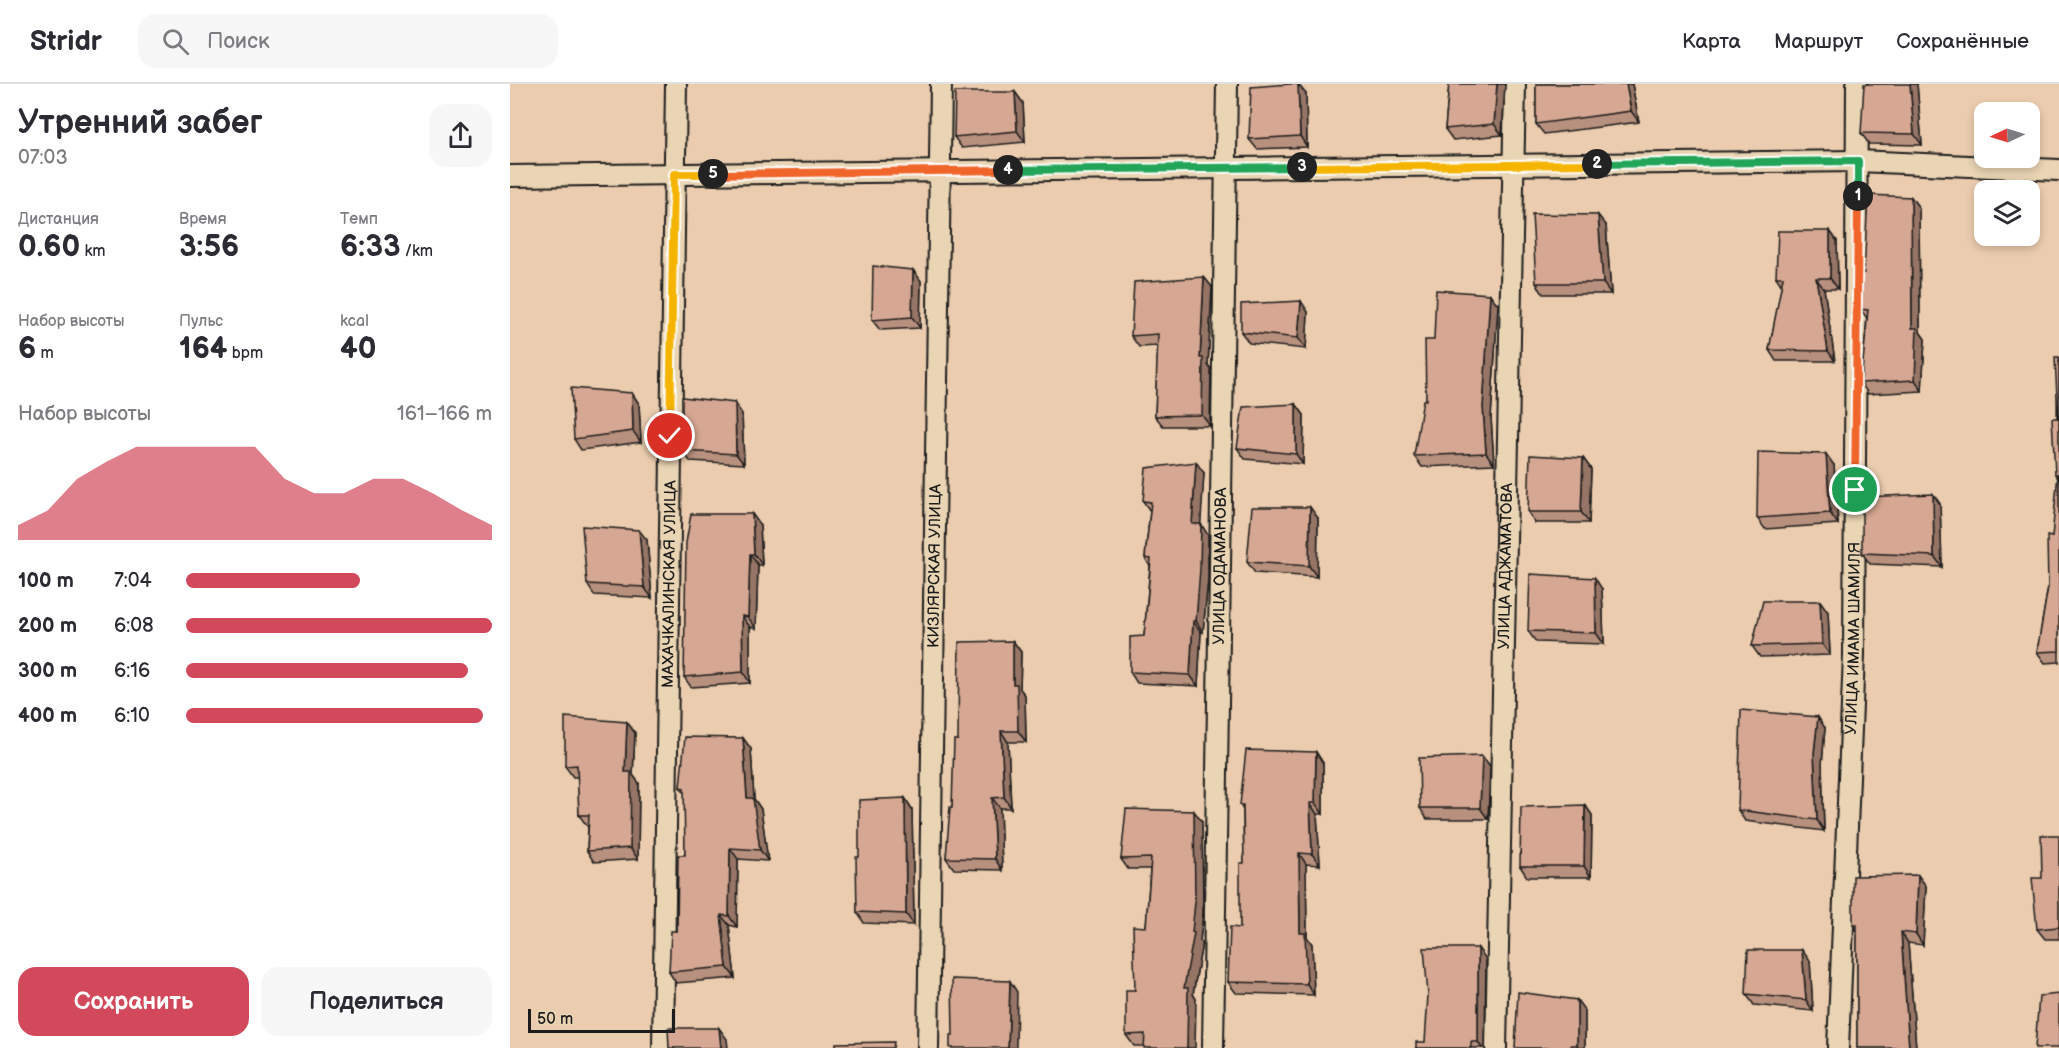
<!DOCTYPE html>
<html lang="ru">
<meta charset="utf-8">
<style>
body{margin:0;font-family:"Balsamiq Sans",sans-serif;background:#f7f7f7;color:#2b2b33;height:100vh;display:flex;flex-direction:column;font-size:22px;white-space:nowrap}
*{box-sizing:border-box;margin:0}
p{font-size:20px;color:#7c7c81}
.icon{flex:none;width:33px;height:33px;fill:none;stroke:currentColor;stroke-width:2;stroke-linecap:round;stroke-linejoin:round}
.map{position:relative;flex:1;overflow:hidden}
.sheet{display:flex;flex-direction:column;background:#fff;width:510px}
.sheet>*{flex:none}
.needle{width:39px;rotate:266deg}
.fabs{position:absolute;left:1464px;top:18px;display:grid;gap:12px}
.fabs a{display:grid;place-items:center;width:66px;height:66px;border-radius:12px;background:#fff;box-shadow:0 3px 9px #0003;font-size:30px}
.scale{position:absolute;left:18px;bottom:15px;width:147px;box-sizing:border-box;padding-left:6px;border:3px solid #1c1c1c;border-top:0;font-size:16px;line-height:21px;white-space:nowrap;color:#1c1c1c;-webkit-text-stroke:4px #e9d4b3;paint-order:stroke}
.pin{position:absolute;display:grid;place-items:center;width:51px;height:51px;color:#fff;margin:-26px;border:3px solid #fff;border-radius:50%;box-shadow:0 2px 6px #0007}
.km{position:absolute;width:30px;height:30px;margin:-15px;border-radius:50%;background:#222;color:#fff;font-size:16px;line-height:30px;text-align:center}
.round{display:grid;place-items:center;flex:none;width:63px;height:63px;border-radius:18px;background:#f7f7f7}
.summary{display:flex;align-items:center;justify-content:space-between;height:102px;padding:0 18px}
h1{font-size:33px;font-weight:600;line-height:45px}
.figures{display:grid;grid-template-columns:repeat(3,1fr);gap:9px;height:102px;padding:6px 18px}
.figures div{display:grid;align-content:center}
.figures b{font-size:30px;font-weight:600}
.figures small{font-size:16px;font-weight:400}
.figures p{font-size:16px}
.chart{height:168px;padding:12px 18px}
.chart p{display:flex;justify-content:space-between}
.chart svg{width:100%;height:108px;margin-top:6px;fill:#d1495b;opacity:.7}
.action{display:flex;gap:12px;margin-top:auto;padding:12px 18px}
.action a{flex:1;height:69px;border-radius:18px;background:#d1495b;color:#fff;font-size:24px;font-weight:600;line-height:69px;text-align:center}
.action a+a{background:#f7f7f7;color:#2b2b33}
ul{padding:0 18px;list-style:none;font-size:20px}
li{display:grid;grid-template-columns:96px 72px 1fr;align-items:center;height:45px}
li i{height:15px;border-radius:8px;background:#d1495b}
header{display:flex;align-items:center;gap:36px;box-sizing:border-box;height:84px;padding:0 30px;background:#fff;border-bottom:2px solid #e1e1e2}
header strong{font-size:28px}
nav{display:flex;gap:33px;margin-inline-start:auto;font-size:21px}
.search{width:420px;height:54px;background:#f7f7f7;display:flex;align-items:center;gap:15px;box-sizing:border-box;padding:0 21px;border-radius:18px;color:#7c7c81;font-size:22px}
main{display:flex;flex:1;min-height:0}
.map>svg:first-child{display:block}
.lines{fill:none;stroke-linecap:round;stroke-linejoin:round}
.street-casing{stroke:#1c1c1c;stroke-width:24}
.street{stroke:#e9d4b3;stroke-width:20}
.wall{fill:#b8907e;stroke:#1c1c1c;stroke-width:1.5}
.shaded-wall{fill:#967566;stroke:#1c1c1c;stroke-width:1.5}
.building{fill:#d6a792;stroke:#1c1c1c;stroke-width:1.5}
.split-1-casing{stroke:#fff;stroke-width:12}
.split-2-casing{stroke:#fff;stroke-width:12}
.split-3-casing{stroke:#fff;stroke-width:12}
.split-4-casing{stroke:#fff;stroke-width:12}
.split-5-casing{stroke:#fff;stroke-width:12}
.split-6-casing{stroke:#fff;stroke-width:12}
.split-1{stroke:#f0652b;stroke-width:8}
.split-2{stroke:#22a559;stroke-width:8}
.split-3{stroke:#f5b400;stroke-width:8}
.split-4{stroke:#22a559;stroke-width:8}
.split-5{stroke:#f0652b;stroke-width:8}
.split-6{stroke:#f5b400;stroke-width:8}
.labels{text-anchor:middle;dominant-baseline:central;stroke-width:5;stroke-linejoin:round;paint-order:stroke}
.street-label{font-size:16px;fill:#1c1c1c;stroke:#e9d4b3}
</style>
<header>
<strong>Stridr</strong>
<div class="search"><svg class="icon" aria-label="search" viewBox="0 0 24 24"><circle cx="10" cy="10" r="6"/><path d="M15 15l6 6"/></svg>Поиск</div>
<nav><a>Карта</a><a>Маршрут</a><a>Сохранённые</a></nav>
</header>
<main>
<section class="sheet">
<div class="summary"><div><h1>Утренний забег</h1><p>07:03</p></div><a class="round"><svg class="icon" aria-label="share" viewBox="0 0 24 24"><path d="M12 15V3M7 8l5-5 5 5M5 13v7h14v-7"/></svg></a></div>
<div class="figures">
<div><p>Дистанция</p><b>0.60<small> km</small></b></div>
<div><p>Время</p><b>3:56</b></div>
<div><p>Темп</p><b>6:33<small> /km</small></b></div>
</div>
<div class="figures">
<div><p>Набор высоты</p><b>6<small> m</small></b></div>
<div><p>Пульс</p><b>164<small> bpm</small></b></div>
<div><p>kcal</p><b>40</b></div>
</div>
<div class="chart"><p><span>Набор высоты</span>161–166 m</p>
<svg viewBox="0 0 160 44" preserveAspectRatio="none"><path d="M0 44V38L10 32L20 19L30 12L40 6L50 6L60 6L70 6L80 6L90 19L100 25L110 25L120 19L130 19L140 25L150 32L160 38V44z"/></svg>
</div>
<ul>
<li><b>100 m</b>7:04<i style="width:57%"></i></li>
<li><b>200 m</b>6:08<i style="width:100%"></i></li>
<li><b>300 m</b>6:16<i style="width:92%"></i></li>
<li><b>400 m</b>6:10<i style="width:97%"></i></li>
</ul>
<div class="action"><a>Сохранить</a><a>Поделиться</a></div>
</section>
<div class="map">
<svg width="1549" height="964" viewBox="0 0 1549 964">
<rect width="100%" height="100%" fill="#ebccae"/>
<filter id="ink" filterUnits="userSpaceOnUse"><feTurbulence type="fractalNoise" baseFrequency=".0167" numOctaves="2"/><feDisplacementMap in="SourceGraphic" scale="12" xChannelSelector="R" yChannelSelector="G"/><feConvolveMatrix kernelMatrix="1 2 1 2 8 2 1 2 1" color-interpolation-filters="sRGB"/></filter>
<g filter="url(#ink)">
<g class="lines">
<defs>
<g id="street">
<path d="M 0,92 L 1348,77 L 1549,86"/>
<path id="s1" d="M 153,964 L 166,0"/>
<path id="s2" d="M 418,964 L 431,0"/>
<path id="s3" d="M 703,964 L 717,0"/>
<path id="s4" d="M 986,964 L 1005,0"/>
<path id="s5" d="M 1328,964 L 1344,571 L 1347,0"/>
</g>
</defs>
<!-- street casing -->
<use href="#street" class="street-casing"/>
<!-- street -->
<use href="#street" class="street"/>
</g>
<!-- wall -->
<path class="wall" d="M 939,0 L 995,0 L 992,51 L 943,56 L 935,45 Z
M 1026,0 L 1122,0 L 1129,38 L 1034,50 L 1026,40 Z
M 1407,0 L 1412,61 L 1359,60 L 1351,49 Z
M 505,8 L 513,19 L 515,58 L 452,64 L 444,53 Z
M 796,10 L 797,63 L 747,65 L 739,55 Z
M 1401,113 L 1409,124 L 1410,248 L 1415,255 L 1412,307 L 1358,310 L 1351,299 L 1357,234 L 1350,225 L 1354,189 Z
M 1096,141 L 1101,210 L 1033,210 L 1026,199 Z
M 1320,147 L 1327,157 L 1328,205 L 1314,205 L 1325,277 L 1266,277 L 1259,266 L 1272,202 L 1266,193 Z
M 403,186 L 411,197 L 410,244 L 370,246 L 362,236 Z
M 694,193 L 702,203 L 698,281 L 701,285 L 700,342 L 653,342 L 645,332 L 648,262 L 629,263 L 621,252 Z
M 988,221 L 981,334 L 984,380 L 912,383 L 904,372 L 916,316 L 924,256 Z
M 798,228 L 796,265 L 739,259 L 731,248 Z
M 1549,273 L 1549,578 L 1535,579 L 1527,568 L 1538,503 L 1548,394 L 1545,390 Z
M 122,309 L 129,320 L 131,358 L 71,366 L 64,355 Z
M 786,320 L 794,331 L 793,380 L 735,375 L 727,364 Z
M 232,330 L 234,380 L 180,377 L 172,367 Z
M 1073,374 L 1081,385 L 1079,439 L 1025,439 L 1018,428 Z
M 1324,381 L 1328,440 L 1255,445 L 1247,434 Z
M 694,389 L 690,440 L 698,451 L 698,495 L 693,548 L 691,548 L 688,602 L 627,599 L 620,588 L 634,552 L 640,482 L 635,474 L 640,427 L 633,417 Z
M 1423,410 L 1430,420 L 1432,483 L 1360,480 L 1352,469 Z
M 242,430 L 250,441 L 252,481 L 248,481 L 246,544 L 240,543 L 240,599 L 181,603 L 174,593 Z
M 808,434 L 807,493 L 745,489 L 737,478 Z
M 137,456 L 142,514 L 84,511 L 77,500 Z
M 1092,505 L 1094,560 L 1026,558 L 1018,547 Z
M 1310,517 L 1318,528 L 1320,571 L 1250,573 L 1242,562 Z
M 503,557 L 511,568 L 510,605 L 515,611 L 516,658 L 498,658 L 501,724 L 490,724 L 492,786 L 444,785 L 436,774 L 442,723 L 448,656 Z
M 117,638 L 125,649 L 123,691 L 129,699 L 128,775 L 84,778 L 77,767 L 78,742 L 77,742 L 69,731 L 68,693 L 63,693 L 55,682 Z
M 1315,644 L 1312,680 L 1314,747 L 1235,737 L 1228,726 Z
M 233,654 L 241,665 L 244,715 L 251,725 L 258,777 L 228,775 L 227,843 L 219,841 L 225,894 L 166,899 L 159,888 L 167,847 L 175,771 L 175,710 L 170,703 Z
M 806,668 L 813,679 L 813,730 L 807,730 L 810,781 L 796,780 L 797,853 L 802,860 L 804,911 L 726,909 L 718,898 L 730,844 L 734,779 L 733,726 L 730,721 Z
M 972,672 L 980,682 L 978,735 L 917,735 L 910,724 Z
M 395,714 L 402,725 L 404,841 L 354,839 L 347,828 L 349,773 Z
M 1075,721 L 1082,731 L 1081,793 L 1017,793 L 1010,782 Z
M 692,738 L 693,829 L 690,857 L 692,859 L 683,910 L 686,915 L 634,962 L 624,962 L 616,951 L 636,843 L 640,785 L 618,785 L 611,775 Z
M 1549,751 L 1549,855 L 1535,855 L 1527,845 L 1532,794 Z
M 1416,802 L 1413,861 L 1398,859 L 1406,964 L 1347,964 L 1347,847 L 1343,841 Z
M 976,875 L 975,964 L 906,964 L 915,958 Z
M 1300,877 L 1303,927 L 1244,921 L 1236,910 Z
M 1075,927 L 1075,964 L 1005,964 Z"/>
<!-- shaded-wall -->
<path class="shaded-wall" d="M 788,0 L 796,10 L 797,63 L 790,52 Z
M 987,0 L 995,0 L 992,51 L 984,40 Z
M 1116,0 L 1122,0 L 1129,38 L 1121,27 Z
M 1400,0 L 1407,0 L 1412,61 L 1404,50 Z
M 505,8 L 513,19 L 515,58 L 507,47 Z
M 1401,113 L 1409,124 L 1410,248 L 1415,255 L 1412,307 L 1405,296 L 1402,244 Z
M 1088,131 L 1096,141 L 1101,210 L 1093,199 Z
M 1320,147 L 1327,157 L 1328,205 L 1320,194 Z
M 403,186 L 411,197 L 410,244 L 402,233 Z
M 694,193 L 702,203 L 698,281 L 701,285 L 700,342 L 692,331 L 690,274 Z
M 1306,194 L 1314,205 L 1325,277 L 1318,267 Z
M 980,210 L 988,221 L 981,334 L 984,380 L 976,369 L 973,323 Z
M 791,217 L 798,228 L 796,265 L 788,254 Z
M 122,309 L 129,320 L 131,358 L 123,347 Z
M 225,319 L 232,330 L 234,380 L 226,370 Z
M 786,320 L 794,331 L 793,380 L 786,370 Z
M 1316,370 L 1324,381 L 1328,440 L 1320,429 Z
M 1073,374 L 1081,385 L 1079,439 L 1071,428 Z
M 686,378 L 694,389 L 690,451 L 682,440 Z
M 1423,410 L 1430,420 L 1432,483 L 1424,472 Z
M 800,423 L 808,434 L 807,493 L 799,482 Z
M 242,430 L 250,441 L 252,481 L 244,470 Z
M 691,440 L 698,451 L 698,495 L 693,548 L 686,537 Z
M 129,446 L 137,456 L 142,514 L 134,503 Z
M 240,470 L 248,481 L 246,544 L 238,533 Z
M 1085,494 L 1092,505 L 1094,560 L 1086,549 Z
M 1310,517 L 1318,528 L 1320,571 L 1312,560 Z
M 232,532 L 240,543 L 240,599 L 233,588 Z
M 683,537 L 691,548 L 688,602 L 680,591 Z
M 503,557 L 511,568 L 510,605 L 515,611 L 516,658 L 508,647 L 503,600 Z
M 1308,633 L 1315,644 L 1312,680 L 1314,747 L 1307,736 L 1304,669 Z
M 117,638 L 125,649 L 123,691 L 129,699 L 128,775 L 120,764 L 115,688 Z
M 491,647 L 498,658 L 501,724 L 494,713 Z
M 233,654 L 241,665 L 244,715 L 251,725 L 258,777 L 250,766 L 237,714 Z
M 806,668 L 813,679 L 813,730 L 805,719 Z
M 972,672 L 980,682 L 978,735 L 970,724 Z
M 395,714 L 402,725 L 404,841 L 396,830 Z
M 482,714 L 490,724 L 492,786 L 485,775 Z
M 800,719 L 807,730 L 810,781 L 802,770 Z
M 1075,721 L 1082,731 L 1081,793 L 1074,782 Z
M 684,727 L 692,738 L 693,829 L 690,857 L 692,859 L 683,910 L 686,915 L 685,964 L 677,964 L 674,904 L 682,848 Z
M 220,764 L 228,775 L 227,843 L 219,832 Z
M 789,769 L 796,780 L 797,853 L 802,860 L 804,911 L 797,900 L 790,849 Z
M 1408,791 L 1416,802 L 1413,861 L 1406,850 Z
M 211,831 L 219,841 L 225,894 L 217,883 Z
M 1391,848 L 1398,859 L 1406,964 L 1399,964 Z
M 968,864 L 976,875 L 975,964 L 972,964 L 968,958 Z
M 1292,866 L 1300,877 L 1303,927 L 1296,916 Z
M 500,897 L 507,908 L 506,964 L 498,964 Z
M 1067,916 L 1075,927 L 1075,964 L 1069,964 L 1067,961 Z
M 209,944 L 217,955 L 218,964 L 211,964 Z"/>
<!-- building -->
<path class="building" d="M 780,0 L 788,0 L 790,52 L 739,55 L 741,3 Z
M 939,0 L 987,0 L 984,40 L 935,45 Z
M 1026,0 L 1116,0 L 1121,27 L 1026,40 Z
M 1354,0 L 1400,0 L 1404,50 L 1351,49 Z
M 445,8 L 505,8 L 507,47 L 444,53 Z
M 1358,111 L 1401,113 L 1402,244 L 1407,244 L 1405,296 L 1351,299 L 1358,226 L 1350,225 L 1350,189 L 1354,189 Z
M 1022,130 L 1088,131 L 1093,199 L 1026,199 Z
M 1268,147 L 1320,147 L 1320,194 L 1306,194 L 1318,267 L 1259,266 L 1273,193 L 1266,193 Z
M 363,182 L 403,186 L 402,233 L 362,236 Z
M 694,193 L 690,274 L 693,274 L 692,331 L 645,332 L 648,250 L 621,252 L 624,198 Z
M 926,206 L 980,210 L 973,323 L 976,369 L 904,372 L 913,316 L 916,316 L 915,256 L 924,256 Z
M 791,217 L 788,254 L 731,248 L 731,220 Z
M 1545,273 L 1549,273 L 1549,567 L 1527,568 L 1538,503 L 1537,452 L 1542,453 L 1548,390 L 1545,390 L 1542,334 L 1548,334 Z
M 61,304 L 122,309 L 123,347 L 64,355 Z
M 172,313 L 225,319 L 226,370 L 172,367 Z
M 786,320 L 786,370 L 727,364 L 733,323 Z
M 1248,368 L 1316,370 L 1320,429 L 1247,434 Z
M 1020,371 L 1073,374 L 1071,428 L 1018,428 Z
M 686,378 L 682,440 L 691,440 L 690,485 L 686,537 L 683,537 L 680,591 L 620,588 L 620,553 L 634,552 L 641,475 L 635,474 L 641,418 L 633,417 L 636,384 Z
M 1423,410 L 1424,472 L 1352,469 L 1352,413 Z
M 742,423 L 800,423 L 799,482 L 737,478 Z
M 181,430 L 242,430 L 244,470 L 240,470 L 238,533 L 232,532 L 233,588 L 174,593 L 176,459 Z
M 72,442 L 129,446 L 134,503 L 77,500 Z
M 1020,490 L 1085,494 L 1086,549 L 1018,547 Z
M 1253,517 L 1310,517 L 1312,560 L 1242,562 Z
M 503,557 L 503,600 L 507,600 L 508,647 L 491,647 L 494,713 L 482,714 L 485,775 L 436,774 L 440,723 L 442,723 L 444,656 L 448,656 L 449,558 Z
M 1231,626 L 1308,633 L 1304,669 L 1307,736 L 1228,726 Z
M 55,633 L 117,638 L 115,688 L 121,688 L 120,764 L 77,767 L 79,731 L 69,731 L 67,681 L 55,682 Z
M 175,653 L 233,654 L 237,714 L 243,714 L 250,766 L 220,764 L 219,832 L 211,831 L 217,883 L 159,888 L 161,847 L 167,847 L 168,771 L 175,771 L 174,704 L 170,703 Z
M 736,666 L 806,668 L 805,719 L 800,719 L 802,770 L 789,769 L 790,849 L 795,849 L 797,900 L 718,898 L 720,843 L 730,844 L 730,779 L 734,779 L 733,721 L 730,721 Z
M 972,672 L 970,724 L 910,724 L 909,674 Z
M 395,714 L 396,830 L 347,828 L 346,773 L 349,773 L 349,716 Z
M 1075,721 L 1074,782 L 1010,782 L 1011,723 Z
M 616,725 L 684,727 L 685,818 L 682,848 L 684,849 L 674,904 L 678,904 L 677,964 L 634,964 L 635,950 L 616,951 L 616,906 L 625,906 L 623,842 L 636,843 L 641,774 L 611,775 Z
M 1531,751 L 1549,751 L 1549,843 L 1527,845 L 1522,794 L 1532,794 Z
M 1408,791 L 1406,850 L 1391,848 L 1399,964 L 1347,964 L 1347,841 L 1343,841 L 1343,792 Z
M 914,864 L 968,864 L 968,958 L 961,958 L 961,964 L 906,964 L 906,958 L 915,958 L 918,911 Z
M 1238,866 L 1292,866 L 1296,916 L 1236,910 Z
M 442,895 L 500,897 L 498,964 L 440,964 L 440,951 L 443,951 Z
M 1008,908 L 1067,916 L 1067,961 L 1061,961 L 1061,964 L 1005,964 Z
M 1549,910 L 1549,964 L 1525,964 L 1529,912 Z
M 158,944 L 209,944 L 211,964 L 159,964 Z
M 384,958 L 383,964 L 326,964 L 326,959 Z"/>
</g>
<g class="lines" filter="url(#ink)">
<defs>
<path id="split-1" d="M 1345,406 L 1348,112"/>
<path id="split-2" d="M 1087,80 L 1348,77 L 1348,112"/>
<path id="split-3" d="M 792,83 L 1087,80"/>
<path id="split-4" d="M 498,86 L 792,83"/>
<path id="split-5" d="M 203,90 L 498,86"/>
<path id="split-6" d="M 160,352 L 164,90 L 203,90"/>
</defs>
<!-- split-1 casing -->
<use href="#split-1" class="split-1-casing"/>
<!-- split-2 casing -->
<use href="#split-2" class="split-2-casing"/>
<!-- split-3 casing -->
<use href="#split-3" class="split-3-casing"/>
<!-- split-4 casing -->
<use href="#split-4" class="split-4-casing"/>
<!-- split-5 casing -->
<use href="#split-5" class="split-5-casing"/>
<!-- split-6 casing -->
<use href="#split-6" class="split-6-casing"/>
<!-- split-1 -->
<use href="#split-1" class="split-1"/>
<!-- split-2 -->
<use href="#split-2" class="split-2"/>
<!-- split-3 -->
<use href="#split-3" class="split-3"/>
<!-- split-4 -->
<use href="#split-4" class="split-4"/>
<!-- split-5 -->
<use href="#split-5" class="split-5"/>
<!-- split-6 -->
<use href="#split-6" class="split-6"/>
</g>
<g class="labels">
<!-- street labels -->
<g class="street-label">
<text stroke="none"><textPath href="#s2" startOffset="482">КИЗЛЯРСКАЯ УЛИЦА</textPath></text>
<text stroke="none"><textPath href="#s3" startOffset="482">УЛИЦА ОДАМАНОВА</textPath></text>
<text stroke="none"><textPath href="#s4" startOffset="482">УЛИЦА АДЖАМАТОВА</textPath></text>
<text stroke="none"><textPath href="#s1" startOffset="464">МАХАЧКАЛИНСКАЯ УЛИЦА</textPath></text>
<text stroke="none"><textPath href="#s5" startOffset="410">УЛИЦА ИМАМА ШАМИЛЯ</textPath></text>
</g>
</g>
</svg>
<div class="fabs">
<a><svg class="needle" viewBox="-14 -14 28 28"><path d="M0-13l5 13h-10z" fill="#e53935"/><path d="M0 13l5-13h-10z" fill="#7c7c81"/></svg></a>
<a><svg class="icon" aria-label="layers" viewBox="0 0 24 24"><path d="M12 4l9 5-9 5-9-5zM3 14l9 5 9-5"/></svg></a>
</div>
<div class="scale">50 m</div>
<div class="pin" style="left:1345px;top:406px;background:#1e9e55"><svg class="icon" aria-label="arrive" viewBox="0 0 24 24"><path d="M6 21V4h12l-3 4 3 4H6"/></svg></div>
<div class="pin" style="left:160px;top:352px;background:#d93025"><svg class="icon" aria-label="check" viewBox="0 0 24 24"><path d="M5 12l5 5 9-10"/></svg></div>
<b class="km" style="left:1348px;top:112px">1</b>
<b class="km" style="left:1087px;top:80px">2</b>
<b class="km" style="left:792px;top:83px">3</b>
<b class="km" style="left:498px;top:86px">4</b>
<b class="km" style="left:203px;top:90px">5</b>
</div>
</main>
